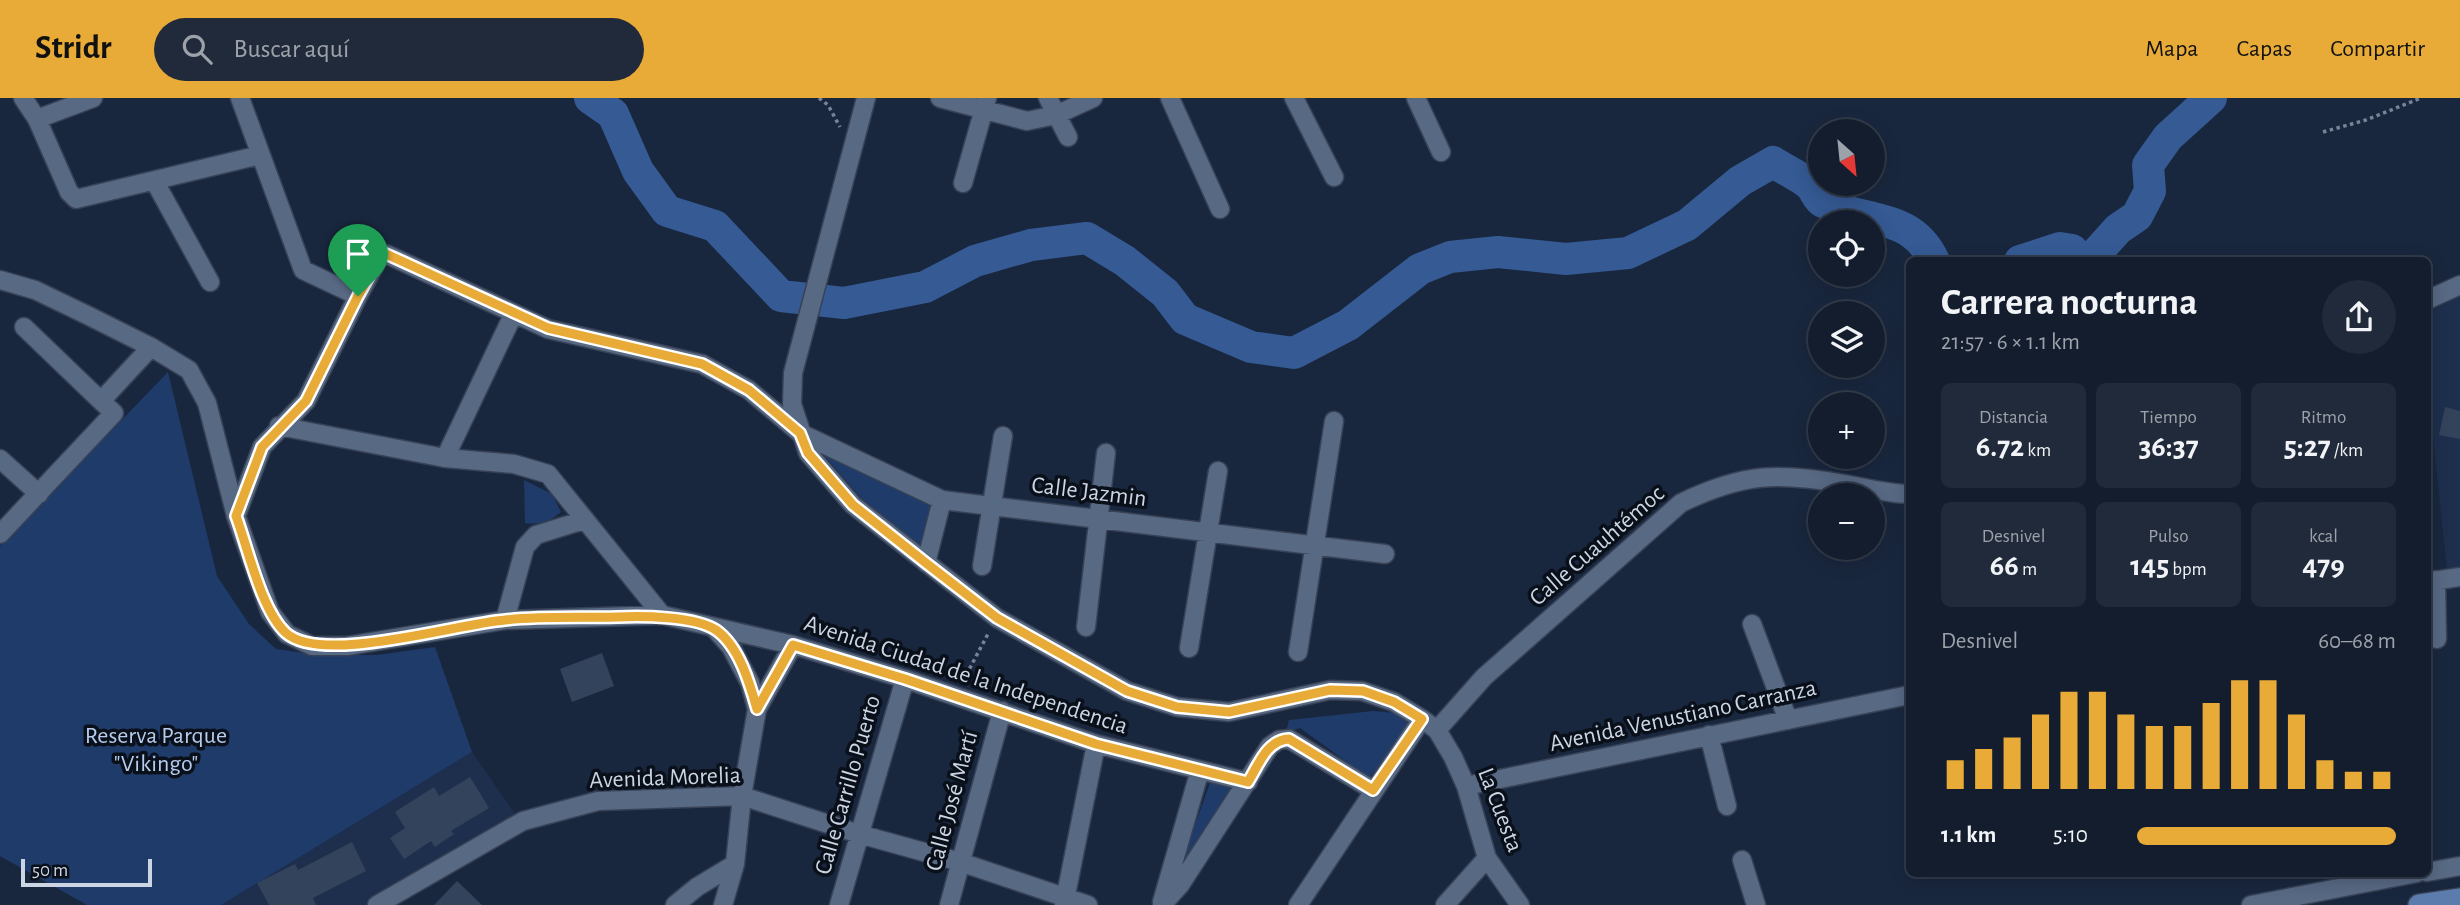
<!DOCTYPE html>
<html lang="es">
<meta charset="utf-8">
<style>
body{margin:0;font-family:"Alegreya Sans",sans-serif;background:#202a3a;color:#f1f3f6;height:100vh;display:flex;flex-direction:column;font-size:26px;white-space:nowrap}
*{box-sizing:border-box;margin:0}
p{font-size:23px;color:#9da2aa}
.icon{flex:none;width:38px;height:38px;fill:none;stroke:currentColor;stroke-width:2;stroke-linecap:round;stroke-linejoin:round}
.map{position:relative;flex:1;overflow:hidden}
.panel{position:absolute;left:1906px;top:159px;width:525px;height:620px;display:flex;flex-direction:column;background:#131d2e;border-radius:10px;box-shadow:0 4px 18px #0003,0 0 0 2px #323b4a}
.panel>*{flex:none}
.needle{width:46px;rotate:153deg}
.buttons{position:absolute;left:1808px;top:21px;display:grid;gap:14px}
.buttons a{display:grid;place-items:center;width:77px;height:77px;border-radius:50%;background:#131d2e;box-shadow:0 4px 18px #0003,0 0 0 2px #323b4a;font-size:35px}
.scale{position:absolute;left:21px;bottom:18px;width:131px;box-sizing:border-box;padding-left:7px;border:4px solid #cbd5e4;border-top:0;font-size:19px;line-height:24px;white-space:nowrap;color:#cbd5e4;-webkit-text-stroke:5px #0a101a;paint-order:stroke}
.pin{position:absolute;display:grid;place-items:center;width:60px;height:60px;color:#fff;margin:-72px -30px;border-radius:50% 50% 50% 0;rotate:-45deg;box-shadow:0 0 7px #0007}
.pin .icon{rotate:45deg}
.round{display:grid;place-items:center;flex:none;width:74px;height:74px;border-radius:37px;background:#202a3a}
.headline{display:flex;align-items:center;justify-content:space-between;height:119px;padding:0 35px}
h1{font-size:38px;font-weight:700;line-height:52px}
.stats{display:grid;grid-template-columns:repeat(3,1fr);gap:10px;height:119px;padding:7px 35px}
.stats div{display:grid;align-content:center;border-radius:10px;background:#202a3a;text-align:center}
.stats b{font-size:30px;font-weight:700}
.stats small{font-size:19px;font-weight:400}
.stats p{font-size:19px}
.chart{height:196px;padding:14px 35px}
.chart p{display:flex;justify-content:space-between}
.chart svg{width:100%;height:126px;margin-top:7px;stroke:#e8ab37;stroke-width:6}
ul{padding:0 35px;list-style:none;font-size:23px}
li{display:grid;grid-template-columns:112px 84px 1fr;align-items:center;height:52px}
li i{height:18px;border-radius:9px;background:#e8ab37}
header{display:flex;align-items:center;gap:42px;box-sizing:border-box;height:98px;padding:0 35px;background:#e8ab37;color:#111}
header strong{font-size:33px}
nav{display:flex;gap:38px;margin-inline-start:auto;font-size:24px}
.search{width:490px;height:63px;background:#202a3a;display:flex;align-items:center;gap:18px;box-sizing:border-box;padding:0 24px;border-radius:38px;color:#9da2aa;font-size:26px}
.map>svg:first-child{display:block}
.built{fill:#1d2f4d}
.green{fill:#1f3b69}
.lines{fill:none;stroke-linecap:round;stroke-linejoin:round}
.river{stroke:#355a94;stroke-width:32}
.building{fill:#33435c}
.minor-casing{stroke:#384256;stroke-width:21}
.major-casing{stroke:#384256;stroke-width:24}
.path{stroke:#788396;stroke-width:3.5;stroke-dasharray:3.5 3.5;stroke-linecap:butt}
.minor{stroke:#586984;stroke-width:18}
.major{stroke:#5c7cad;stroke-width:21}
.route-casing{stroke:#fff;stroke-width:14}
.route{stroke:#e8ab37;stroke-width:9}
.labels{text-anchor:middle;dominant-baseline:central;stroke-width:7;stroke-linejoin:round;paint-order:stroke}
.street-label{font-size:24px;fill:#cbd5e4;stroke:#0a101a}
.park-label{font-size:24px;fill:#b6ccef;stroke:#0a101a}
</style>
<header>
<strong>Stridr</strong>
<div class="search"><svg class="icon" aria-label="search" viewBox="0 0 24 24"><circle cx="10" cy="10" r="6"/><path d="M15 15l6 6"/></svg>Buscar aquí</div>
<nav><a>Mapa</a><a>Capas</a><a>Compartir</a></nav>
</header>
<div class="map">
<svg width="2460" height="807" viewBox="0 0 2460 807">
<rect width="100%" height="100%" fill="#19273e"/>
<!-- built -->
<path class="built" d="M 2460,197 L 2460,474 L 2458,474 L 2447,472 L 2427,284 L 2427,213 Z
M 472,654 L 516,717 L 368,807 L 221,807 Z"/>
<!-- green -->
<path class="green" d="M 168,274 L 217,478 L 249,526 L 276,551 L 319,557 L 377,557 L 435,549 L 472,654 L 221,807 L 87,807 L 0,758 L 0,448 Z
M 818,350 L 938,408 L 923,452 L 861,400 Z
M 524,382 L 552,396 L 561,414 C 549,424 540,427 525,425 Z
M 1373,613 L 1396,615 L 1413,626 L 1369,680 L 1300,630 L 1286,634 L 1289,622 Z
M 1210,685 L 1238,692 L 1170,796 Z"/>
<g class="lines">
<!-- river -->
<path class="river" d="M 590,0 L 613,16 L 638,73 L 667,113 L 715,128 L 781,198 L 844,205 L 925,189 L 975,163 L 1031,147 L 1087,140 L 1125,163 L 1165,195 L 1185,221 L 1251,249 L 1294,255 L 1348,227 L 1420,171 L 1450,159 L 1498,154 L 1566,161 L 1628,155 L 1687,127 L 1740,83 L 1773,64 C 1785,72 1800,78 1810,87 C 1815,92 1817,101 1823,104 C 1864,126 1911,113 1934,163
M 2020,163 L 2060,150 L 2072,152 L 2081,163
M 2085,163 L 2092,160 L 2118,131 L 2137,118 L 2150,93 L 2148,67 L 2168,39 L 2211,0"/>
</g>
<!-- building -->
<path class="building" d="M 2445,309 L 2460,313 L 2460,341 L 2439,337 Z
M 602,555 L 614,588 L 572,604 L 560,571 Z
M 470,679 L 489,710 L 451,733 L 454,736 L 435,749 L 431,743 L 404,761 L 390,740 L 405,730 L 395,714 L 434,689 L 439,698 Z
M 352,744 L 366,773 L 313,800 L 316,807 L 269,807 L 257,785 L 295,766 L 298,772 Z
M 457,783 L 482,807 L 434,807 Z"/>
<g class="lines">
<defs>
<path id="minor" d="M 23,0 L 37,21 L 69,94 L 76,101 L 260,57
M 240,0 L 303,172 L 358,198
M 866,0 L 793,275 L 792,306 L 808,355 L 853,407 L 997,520 L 1127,593 L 1177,609 L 1229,614 L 1330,592 L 1362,593 L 1394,604 L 1422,621 L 1437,632 L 1453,659 L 1466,688 L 1487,760 L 1520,807
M 940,0 L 1027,23 L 1056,17 L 1093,0
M 1048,0 L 1068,39
M 1170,0 L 1220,111
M 1294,0 L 1334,79
M 1416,0 L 1441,54
M 37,21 L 93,0
M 155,84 L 210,184
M 963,85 L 987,0
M 0,182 L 35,192 L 87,217 L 151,249 L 189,272 L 207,305 L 236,418 L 270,514 L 287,536 L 312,548 L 347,548 L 505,522 L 662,517 L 793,547 L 905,581 L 1096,646 L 1248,684
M 2427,202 L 2460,187
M 24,229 L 101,303
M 279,328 L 445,360 L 514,366 L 548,376 L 662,517
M 445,360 L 513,217
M 0,361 L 39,396
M 236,418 L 262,349 L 306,303 L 358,198 L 379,160 L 386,156 L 548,231 L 702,266 L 749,292 L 800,335 L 942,402 L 1385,456
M 0,436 L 114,315 L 101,303 L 151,249
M 926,465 L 942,402
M 982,468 L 1003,338
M 2436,482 L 2437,541
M 2427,484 L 2460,479
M 505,522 L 525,449 L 536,437 L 584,422
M 1752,526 L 1788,622
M 1086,529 L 1106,355
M 1189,550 L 1218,373
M 1298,554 L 1334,323
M 757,611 L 793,547
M 1437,632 L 1484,579 L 1681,405 C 1743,375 1778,374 1845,386 C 1866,390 1888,396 1909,396
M 1709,637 L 1727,708
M 1466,688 L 1909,597
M 1742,762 L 1756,807
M 2427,774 L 2460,768
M 1162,804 L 1200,672
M 377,807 L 523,723 L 598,703 L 742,698 L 859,736 L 960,764 L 1088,807
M 675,807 L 697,789 L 735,766 L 742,698 L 757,611 L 750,585 L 731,549 L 715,531
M 723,807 L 735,766
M 839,807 L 905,581
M 949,807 L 1002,613
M 1064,807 L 1096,646
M 1162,807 L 1180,787 L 1270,648 L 1279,642 L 1289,641 L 1373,692
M 1298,807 L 1422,621
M 1445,807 L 1487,760
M 2251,807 L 2417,775"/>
<path id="major" d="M 2419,807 L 2460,801"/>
</defs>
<!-- minor casing -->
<use href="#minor" class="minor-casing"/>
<!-- major casing -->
<use href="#major" class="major-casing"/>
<!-- path -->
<path class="path" d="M 819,0 L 828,7 L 840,29
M 2323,34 L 2366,22 L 2421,0
M 963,583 L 989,534"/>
<!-- minor -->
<use href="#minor" class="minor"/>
<!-- major -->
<use href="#major" class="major"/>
</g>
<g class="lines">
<defs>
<path id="route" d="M 386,156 L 548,230 L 702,266 L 749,292 L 800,335 L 808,355 L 853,407 L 926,465 L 997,520 L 1127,593 L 1177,609 L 1229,614 L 1330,592 L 1363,593 L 1394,604 L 1422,621 L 1373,692 L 1289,641 C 1267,642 1259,666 1248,684 L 1096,646 L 905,581 L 793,547 L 757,611 C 750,586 739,548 716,532 C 695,518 642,518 617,519 C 580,520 541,518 505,522 C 456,526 322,567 286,535 C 261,512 248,450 236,418 L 262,349 L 306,303 L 358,198 L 379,160 Z"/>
</defs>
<!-- route casing -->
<use href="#route" class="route-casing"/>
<!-- route -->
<use href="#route" class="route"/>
</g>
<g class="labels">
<!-- street labels -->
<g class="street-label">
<text transform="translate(1089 394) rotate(7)">Calle Jazmin</text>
<text transform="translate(1597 448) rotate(-41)">Calle Cuauhtémoc</text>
<text transform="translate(966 577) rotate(18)">Avenida Ciudad de la Independencia</text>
<text transform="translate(1683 618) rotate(-12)">Avenida Venustiano Carranza</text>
<text transform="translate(665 680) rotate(-2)">Avenida Morelia</text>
<text transform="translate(848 687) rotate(-74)">Calle Carrillo Puerto</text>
<text transform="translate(952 703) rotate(-75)">Calle José Martí</text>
<text transform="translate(1500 712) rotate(69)">La Cuesta</text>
</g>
<!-- park labels -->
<g class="park-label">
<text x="156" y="638">Reserva Parque<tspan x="156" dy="28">"Vikingo"</tspan></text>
</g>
</g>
</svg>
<div class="buttons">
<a><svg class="needle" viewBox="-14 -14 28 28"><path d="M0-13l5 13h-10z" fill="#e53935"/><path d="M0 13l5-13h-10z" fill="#9da2aa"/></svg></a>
<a><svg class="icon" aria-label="locate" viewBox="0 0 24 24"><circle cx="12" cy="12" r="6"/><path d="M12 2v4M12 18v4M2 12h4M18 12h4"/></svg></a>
<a><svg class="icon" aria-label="layers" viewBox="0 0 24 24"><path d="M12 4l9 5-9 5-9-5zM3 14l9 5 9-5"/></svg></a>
<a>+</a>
<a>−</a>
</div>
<div class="scale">50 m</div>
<div class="pin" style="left:358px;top:198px;background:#1e9e55"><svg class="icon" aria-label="arrive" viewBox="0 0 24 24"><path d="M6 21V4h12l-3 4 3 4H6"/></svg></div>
<section class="panel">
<div class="headline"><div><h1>Carrera nocturna</h1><p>21:57 · 6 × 1.1 km</p></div><a class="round"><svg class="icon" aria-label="share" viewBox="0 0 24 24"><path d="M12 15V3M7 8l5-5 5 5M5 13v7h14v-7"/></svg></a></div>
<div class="stats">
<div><p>Distancia</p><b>6.72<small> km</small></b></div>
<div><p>Tiempo</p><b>36:37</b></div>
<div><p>Ritmo</p><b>5:27<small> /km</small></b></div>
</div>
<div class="stats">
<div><p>Desnivel</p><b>66<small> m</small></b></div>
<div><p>Pulso</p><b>145<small> bpm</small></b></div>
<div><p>kcal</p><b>479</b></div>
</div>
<div class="chart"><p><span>Desnivel</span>60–68 m</p>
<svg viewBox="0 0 160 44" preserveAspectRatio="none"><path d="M5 44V34M15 44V30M25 44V26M35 44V18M45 44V10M55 44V10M65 44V18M75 44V22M85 44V22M95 44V14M105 44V6M115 44V6M125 44V18M135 44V34M145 44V38M155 44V38"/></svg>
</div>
<ul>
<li><b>1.1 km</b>5:10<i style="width:100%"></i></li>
</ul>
</section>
</div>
